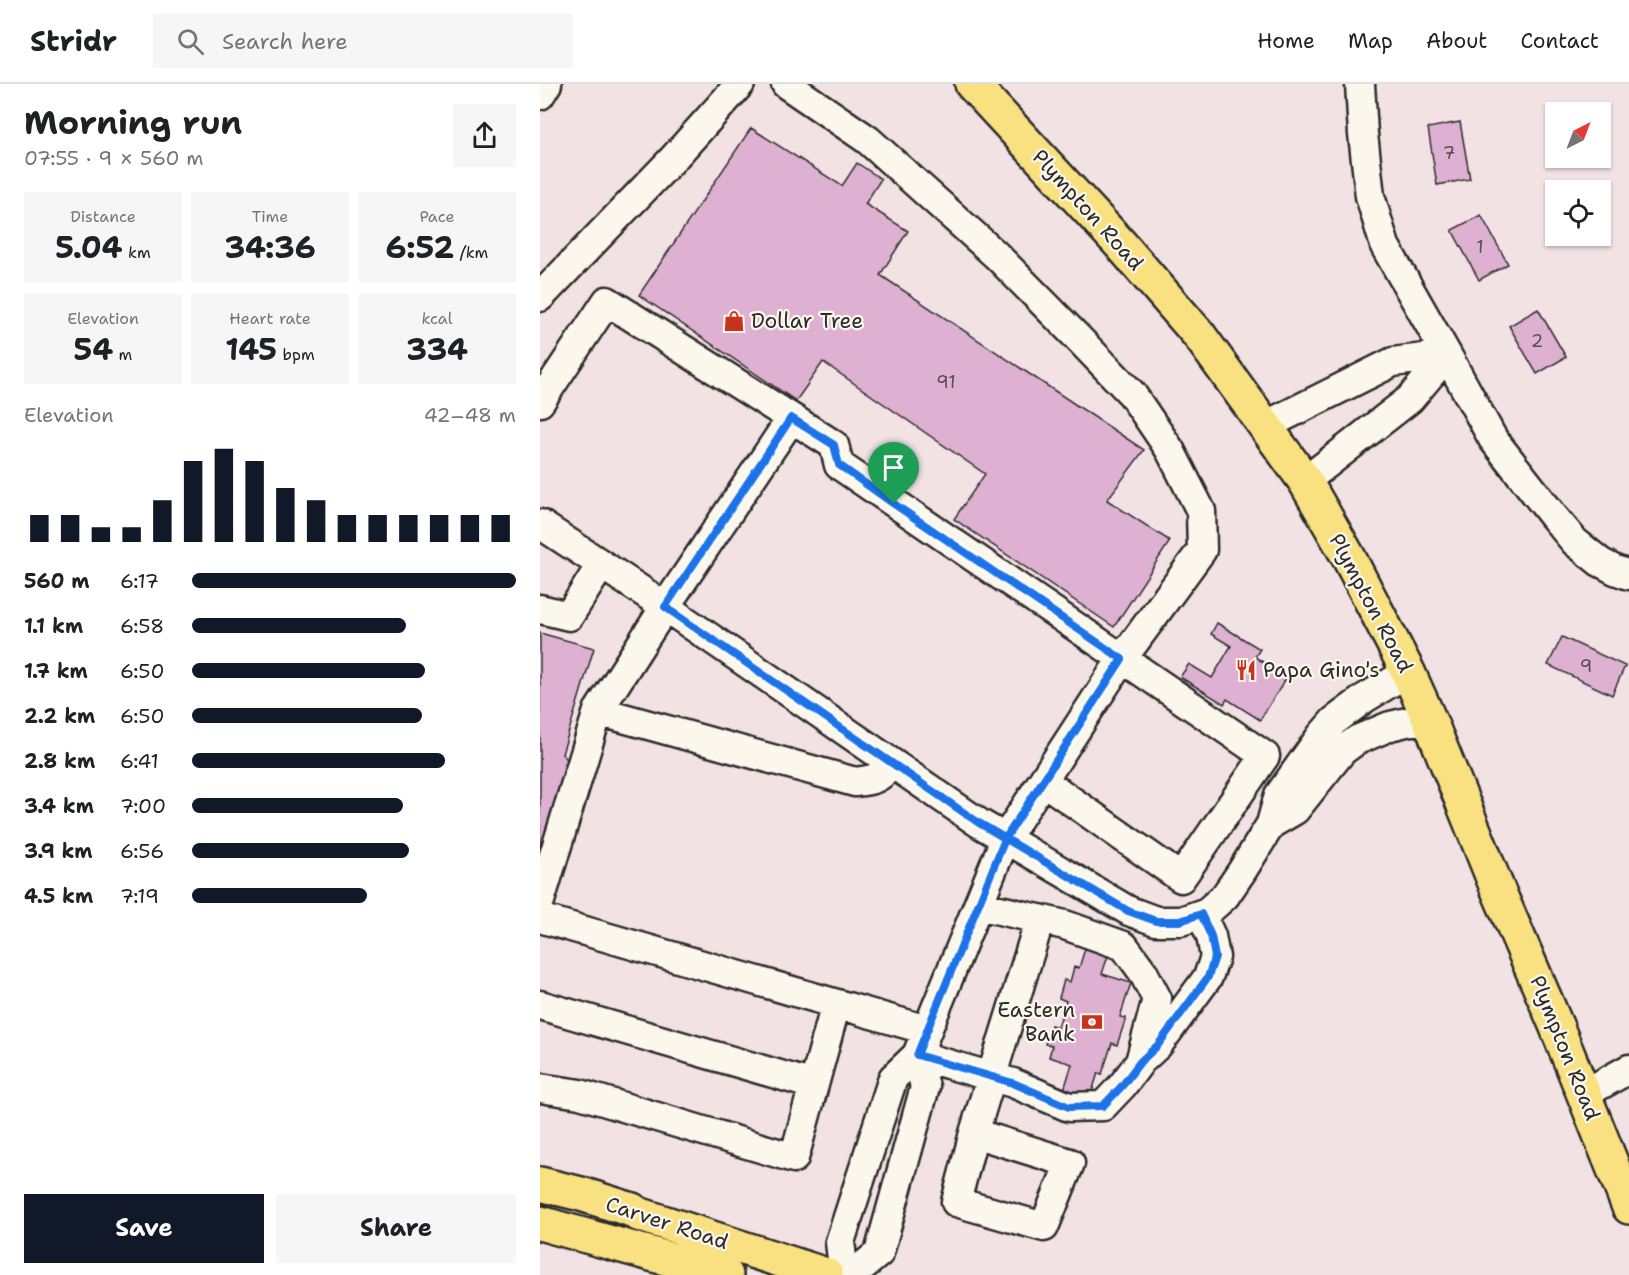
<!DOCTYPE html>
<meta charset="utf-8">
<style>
body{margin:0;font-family:"Shantell Sans",sans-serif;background:#f6f6f6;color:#202124;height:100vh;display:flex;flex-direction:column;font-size:22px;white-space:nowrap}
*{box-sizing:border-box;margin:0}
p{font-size:20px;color:#757577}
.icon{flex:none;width:33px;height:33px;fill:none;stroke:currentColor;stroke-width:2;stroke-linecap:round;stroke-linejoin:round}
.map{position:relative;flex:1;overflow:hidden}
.side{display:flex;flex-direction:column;background:#fff;width:540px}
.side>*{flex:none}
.needle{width:39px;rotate:42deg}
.tools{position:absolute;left:1005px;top:18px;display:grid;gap:12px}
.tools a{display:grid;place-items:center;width:66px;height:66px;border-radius:0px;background:#fff;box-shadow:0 2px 4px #0004;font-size:30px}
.pin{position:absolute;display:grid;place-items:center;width:51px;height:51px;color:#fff;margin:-62px -26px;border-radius:50% 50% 50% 0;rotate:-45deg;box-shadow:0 0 6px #0007}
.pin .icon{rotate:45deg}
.round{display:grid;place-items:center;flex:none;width:63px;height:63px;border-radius:0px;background:#f6f6f6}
.overview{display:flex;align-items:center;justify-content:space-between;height:102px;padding:0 24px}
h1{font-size:33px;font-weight:700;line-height:45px}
.figures{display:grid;grid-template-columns:repeat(3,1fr);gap:9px;height:102px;padding:6px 24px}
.figures div{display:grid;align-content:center;border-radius:0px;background:#f6f6f6;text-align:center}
.figures b{font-size:30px;font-weight:700}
.figures small{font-size:16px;font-weight:400}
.figures p{font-size:16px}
.chart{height:168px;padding:12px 24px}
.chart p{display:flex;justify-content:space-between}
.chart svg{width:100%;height:108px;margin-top:6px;stroke:#111827;stroke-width:6}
.action{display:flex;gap:12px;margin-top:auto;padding:12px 24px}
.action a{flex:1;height:69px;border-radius:0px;background:#111827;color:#fff;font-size:24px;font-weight:700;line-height:69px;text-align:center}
.action a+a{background:#f6f6f6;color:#202124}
ul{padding:0 24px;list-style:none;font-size:20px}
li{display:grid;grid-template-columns:96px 72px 1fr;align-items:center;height:45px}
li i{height:15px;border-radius:8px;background:#111827}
header{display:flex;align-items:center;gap:36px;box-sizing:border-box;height:84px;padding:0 30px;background:#fff;border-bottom:2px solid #e0e0e0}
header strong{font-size:28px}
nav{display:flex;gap:33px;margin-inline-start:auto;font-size:21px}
.search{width:420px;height:54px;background:#f6f6f6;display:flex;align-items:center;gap:15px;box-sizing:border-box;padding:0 21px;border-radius:0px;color:#757577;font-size:22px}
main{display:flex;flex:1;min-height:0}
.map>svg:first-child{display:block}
.building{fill:#deb0d2;stroke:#2b2b2b;stroke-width:1.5}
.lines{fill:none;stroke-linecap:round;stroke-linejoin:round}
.minor-casing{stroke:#2b2b2b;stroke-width:33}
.major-casing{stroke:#2b2b2b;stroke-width:38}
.highway-casing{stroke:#2b2b2b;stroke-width:38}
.minor{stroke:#fbf7ec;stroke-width:28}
.major{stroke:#f9e181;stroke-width:33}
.highway{stroke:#f9e181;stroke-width:33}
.route-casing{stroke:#fff;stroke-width:12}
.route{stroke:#1a73e8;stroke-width:8}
.labels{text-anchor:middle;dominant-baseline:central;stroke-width:4.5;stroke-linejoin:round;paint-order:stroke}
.number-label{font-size:18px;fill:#584c55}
.street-label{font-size:21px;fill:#2b2b2b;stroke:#fbf7ec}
.poi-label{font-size:21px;fill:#2b2b2b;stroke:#fbf7ec;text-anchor:start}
</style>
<header>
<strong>Stridr</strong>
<div class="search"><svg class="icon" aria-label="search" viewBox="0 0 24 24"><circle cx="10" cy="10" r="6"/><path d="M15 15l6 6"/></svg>Search here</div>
<nav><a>Home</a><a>Map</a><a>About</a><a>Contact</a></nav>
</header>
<main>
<section class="side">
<div class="overview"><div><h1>Morning run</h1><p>07:55 · 9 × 560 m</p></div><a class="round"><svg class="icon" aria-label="share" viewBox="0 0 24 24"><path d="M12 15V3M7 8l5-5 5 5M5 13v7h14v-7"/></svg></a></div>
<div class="figures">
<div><p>Distance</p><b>5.04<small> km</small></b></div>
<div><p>Time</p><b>34:36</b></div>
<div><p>Pace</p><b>6:52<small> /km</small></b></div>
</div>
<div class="figures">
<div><p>Elevation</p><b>54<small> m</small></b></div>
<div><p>Heart rate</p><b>145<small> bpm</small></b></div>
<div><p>kcal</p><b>334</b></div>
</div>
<div class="chart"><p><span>Elevation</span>42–48 m</p>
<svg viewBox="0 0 160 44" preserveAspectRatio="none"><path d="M5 44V33M15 44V33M25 44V38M35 44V38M45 44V27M55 44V11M65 44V6M75 44V11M85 44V22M95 44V27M105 44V33M115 44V33M125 44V33M135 44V33M145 44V33M155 44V33"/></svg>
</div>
<ul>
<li><b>560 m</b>6:17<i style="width:100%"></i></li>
<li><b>1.1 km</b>6:58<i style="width:66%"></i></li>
<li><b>1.7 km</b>6:50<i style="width:72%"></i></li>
<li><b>2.2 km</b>6:50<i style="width:71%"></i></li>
<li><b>2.8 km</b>6:41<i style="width:78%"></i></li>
<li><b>3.4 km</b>7:00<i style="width:65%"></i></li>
<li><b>3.9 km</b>6:56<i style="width:67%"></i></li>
<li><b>4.5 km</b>7:19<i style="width:54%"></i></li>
</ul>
<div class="action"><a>Save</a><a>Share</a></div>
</section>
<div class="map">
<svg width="1089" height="1191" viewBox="0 0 1089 1191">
<rect width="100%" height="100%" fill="#f2e2e4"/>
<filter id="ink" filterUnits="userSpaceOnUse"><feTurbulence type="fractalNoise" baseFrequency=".0167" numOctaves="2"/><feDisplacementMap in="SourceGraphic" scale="12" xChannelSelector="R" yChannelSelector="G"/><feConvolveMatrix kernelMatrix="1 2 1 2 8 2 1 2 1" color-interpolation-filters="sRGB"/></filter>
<g filter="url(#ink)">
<!-- building -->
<path class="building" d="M 920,38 L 930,95 L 897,101 L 888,44 Z
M 211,44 L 302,102 L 317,79 L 341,95 L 325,120 L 368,147 L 340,191 L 604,366 L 567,416 L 630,457 L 574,543 L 414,435 L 445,390 L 283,278 L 256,317 L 99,211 Z
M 941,131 L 968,180 L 939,196 L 912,146 Z
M 998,225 L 1026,273 L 997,290 L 969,242 Z
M 677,539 L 720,565 L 715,573 L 747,593 L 720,636 L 687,615 L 684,620 L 640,593 L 649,580 L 672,594 L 691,562 L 671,550 Z
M 0,549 L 54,564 L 22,670 L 28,676 L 0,770 Z
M 1022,553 L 1085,582 L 1072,611 L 1008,581 Z
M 547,858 L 570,866 L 562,890 L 591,899 L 580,933 L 586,934 L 577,961 L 572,959 L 562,990 L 558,989 L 549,1017 L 523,1009 L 532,980 L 509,973 L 512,962 L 505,960 L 511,941 L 518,943 L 526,917 L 519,914 L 524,896 L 530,898 L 534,883 L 539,884 Z"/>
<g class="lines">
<defs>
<path id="minor" d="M 246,0 L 328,56 L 456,171 L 537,253 L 592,310 L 630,366 L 661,427 L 662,466 L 582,575 L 465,755 L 377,971 L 353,994 L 300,1158 L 304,1191
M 820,0 L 823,50 L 830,112 L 845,162 L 907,271 L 953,355 L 1014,433 L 1035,458 L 1060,478 L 1075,486 L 1089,491
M 0,11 L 7,0
M 0,213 L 131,77 L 200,0
M 0,318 L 67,217 L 294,361 L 299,381 L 725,672 L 641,794 L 503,697
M 725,342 L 853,278 L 907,271
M 765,397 L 870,315 L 907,271
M 0,440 L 105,509 L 439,739 L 589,827 L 616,837 L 641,837 L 667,828 L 685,812 L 702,787 L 731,740 L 739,711 L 781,652 L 794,637 L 825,614 L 868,588
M 0,525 L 29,532 L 61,481
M 58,627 L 315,698 C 335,696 339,694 353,680
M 731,740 L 755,726 L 802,667 L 817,656 L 850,642 L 871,637 L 890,637
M 0,817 L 58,627 L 125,523 L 251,335
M 0,834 L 387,946
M 0,921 L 274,1001
M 377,971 L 473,999 L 529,1023 L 563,1022 L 582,1002 L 600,978 L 617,915 L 603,888 L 584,862 L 525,841 L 438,821
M 604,974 L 618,961 L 668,893 L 675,873 L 671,852 L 661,830
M 0,1004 L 40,1010 L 254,1074 L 296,920
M 1044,1010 L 1089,985
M 434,1049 L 530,1079 L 504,1143 L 416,1118 L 434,1049 L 500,835
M 312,1191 L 339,1169 L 385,1003 L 377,971"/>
<path id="major" d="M 432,0 L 583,163 L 659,251 L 765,397 L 809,474 L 868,588 L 890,637 L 955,799 L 1016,941 L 1089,1123"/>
<path id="highway" d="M 0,1100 L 41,1110 L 92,1126 L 98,1130 L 286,1191
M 0,1139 L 186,1191"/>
</defs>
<!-- minor casing -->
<use href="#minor" class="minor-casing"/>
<!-- major casing -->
<use href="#major" class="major-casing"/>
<!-- highway casing -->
<use href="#highway" class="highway-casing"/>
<!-- minor -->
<use href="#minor" class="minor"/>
<!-- major -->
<use href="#major" class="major"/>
<!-- highway -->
<use href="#highway" class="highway"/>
</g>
</g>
<g class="lines" filter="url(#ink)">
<defs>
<path id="route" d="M 354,420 L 582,575 L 465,755 L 377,971 L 473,999 L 529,1023 L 563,1022 L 582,1002 L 600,978 L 618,961 L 668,893 L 675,873 L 671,852 L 661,830 L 640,837 L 616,837 L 588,827 L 439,739 L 125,523 L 251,334 L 294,361 L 299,381 L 354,420"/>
</defs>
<!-- route casing -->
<use href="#route" class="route-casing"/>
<!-- route -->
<use href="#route" class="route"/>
</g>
<!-- icons -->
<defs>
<symbol id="shop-bare" viewBox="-9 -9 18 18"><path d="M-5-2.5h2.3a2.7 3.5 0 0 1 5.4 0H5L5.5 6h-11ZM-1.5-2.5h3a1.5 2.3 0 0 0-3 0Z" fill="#c8321e" stroke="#fbf7ec" stroke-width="2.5" paint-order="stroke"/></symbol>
<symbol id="restaurant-bare" viewBox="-9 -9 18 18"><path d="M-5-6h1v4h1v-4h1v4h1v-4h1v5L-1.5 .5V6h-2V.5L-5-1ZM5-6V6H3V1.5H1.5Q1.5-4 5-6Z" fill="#c8321e" stroke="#fbf7ec" stroke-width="2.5" paint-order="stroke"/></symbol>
<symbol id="bank-bare" viewBox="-9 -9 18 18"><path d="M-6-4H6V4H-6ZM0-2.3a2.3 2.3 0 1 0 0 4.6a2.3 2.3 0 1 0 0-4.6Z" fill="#c8321e" stroke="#fbf7ec" stroke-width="2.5" paint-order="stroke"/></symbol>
</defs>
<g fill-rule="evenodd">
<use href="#shop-bare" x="179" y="222" width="30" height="30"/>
<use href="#restaurant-bare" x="691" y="571" width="30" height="30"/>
<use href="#bank-bare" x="537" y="923" width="30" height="30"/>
</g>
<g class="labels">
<!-- number labels -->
<g class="number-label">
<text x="909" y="69">7</text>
<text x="940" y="163">1</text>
<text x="997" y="257">2</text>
<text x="406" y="298">91</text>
<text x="1046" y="582">9</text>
</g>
<!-- street labels -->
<g class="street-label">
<text transform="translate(548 126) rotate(48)">Plympton Road</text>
<text transform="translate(831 519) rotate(62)">Plympton Road</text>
<text transform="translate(1025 964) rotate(68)">Plympton Road</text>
<text transform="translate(127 1139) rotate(18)">Carver Road</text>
</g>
<!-- poi labels -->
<g class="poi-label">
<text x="211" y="237">Dollar Tree</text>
<text x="723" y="586">Papa Gino's</text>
<text x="535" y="926" text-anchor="end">Eastern<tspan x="535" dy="24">Bank</tspan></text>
</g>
</g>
</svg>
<div class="tools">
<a><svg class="needle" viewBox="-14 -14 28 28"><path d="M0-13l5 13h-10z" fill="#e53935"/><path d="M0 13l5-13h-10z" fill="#757577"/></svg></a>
<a><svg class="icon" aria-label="locate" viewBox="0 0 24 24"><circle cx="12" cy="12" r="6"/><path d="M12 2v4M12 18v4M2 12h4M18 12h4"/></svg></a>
</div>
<div class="pin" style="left:354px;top:420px;background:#1e9e55"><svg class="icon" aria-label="arrive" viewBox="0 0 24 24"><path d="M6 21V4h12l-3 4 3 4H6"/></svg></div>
</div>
</main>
